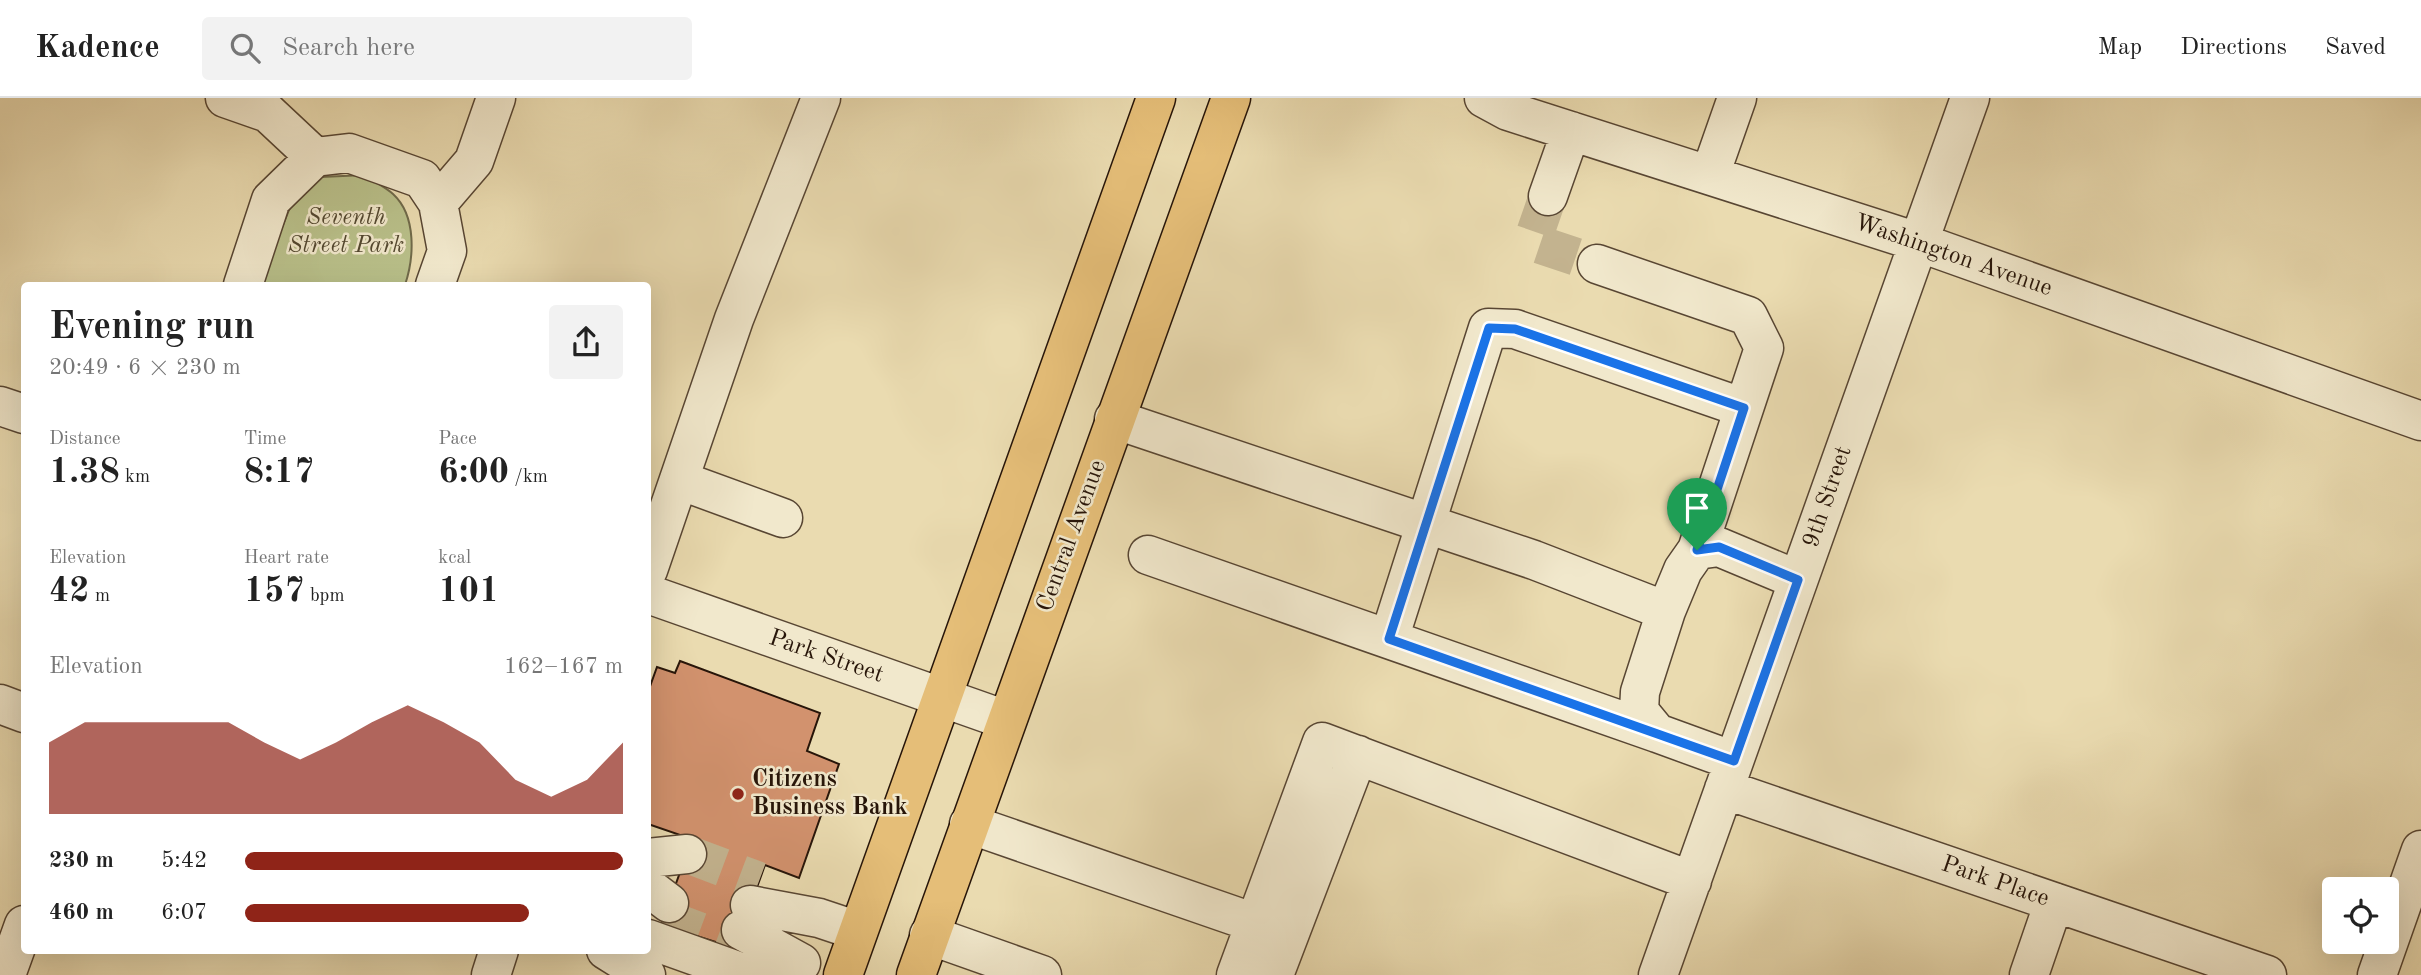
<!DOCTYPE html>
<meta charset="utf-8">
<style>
body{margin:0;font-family:"Old Standard TT",serif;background:#f2f2f2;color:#222;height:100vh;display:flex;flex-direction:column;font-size:26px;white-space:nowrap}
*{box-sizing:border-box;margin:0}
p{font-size:23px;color:#767676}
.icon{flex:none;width:38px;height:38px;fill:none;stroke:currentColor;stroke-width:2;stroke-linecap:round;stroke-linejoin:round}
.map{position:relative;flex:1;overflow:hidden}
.details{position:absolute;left:21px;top:184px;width:630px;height:672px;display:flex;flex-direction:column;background:#fff;border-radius:7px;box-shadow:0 7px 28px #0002}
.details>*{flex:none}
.tools{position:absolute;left:2322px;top:779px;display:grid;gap:14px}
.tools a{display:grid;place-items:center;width:77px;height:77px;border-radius:7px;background:#fff;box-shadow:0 7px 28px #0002;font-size:35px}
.pin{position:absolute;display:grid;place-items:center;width:60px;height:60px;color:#fff;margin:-72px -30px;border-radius:50% 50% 50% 0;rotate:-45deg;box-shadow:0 0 7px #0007}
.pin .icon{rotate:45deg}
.round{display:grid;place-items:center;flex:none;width:74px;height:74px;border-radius:7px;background:#f2f2f2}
.headline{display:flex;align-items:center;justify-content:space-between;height:119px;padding:0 28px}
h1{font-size:38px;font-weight:600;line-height:52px}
.figures{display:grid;grid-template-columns:repeat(3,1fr);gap:10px;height:119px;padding:7px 28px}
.figures div{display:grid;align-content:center}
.figures b{font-size:35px;font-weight:600}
.figures small{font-size:19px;font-weight:400}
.figures p{font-size:19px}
.chart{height:196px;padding:14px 28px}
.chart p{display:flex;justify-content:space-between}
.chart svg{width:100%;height:126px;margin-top:7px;fill:#8f2418;opacity:.7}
ul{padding:0 28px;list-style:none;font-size:23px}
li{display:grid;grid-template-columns:112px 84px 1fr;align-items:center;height:52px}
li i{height:18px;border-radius:9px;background:#8f2418}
header{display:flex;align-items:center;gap:42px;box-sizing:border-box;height:98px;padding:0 35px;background:#fff;border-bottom:2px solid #e0e0e0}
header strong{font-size:33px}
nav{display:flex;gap:38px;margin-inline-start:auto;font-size:24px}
.search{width:490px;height:63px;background:#f2f2f2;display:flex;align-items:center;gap:18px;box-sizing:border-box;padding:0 24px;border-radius:7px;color:#767676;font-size:26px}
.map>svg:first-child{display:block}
.green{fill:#b9c08a;stroke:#706a4a;stroke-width:2}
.building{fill:#d2926e;stroke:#271509;stroke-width:2}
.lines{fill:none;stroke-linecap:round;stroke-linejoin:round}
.minor-tunnel{stroke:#c3b38f;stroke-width:38;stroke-dasharray:38 19;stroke-linecap:butt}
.minor-casing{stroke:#584633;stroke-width:41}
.major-casing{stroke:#271509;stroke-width:41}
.minor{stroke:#f1e8cc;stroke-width:38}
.major{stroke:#e5be78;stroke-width:38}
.route-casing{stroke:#fff;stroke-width:14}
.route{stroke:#1a73e8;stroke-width:9}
.poi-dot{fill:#8f2418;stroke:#f1e8cc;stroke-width:2.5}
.labels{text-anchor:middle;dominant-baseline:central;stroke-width:5;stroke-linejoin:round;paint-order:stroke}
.park-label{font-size:24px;font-style:italic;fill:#534830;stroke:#f1e8cc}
.street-label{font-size:24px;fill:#271509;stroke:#f1e8cc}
.poi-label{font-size:24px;font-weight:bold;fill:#271509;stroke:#f1e8cc;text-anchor:start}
</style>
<header>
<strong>Kadence</strong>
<div class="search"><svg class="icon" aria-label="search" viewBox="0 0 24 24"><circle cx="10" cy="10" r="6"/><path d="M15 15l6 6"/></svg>Search here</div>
<nav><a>Map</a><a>Directions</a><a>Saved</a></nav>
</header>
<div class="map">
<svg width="2421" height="877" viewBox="0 0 2421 877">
<rect width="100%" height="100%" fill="#eadbb0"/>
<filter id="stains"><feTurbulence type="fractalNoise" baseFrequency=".00286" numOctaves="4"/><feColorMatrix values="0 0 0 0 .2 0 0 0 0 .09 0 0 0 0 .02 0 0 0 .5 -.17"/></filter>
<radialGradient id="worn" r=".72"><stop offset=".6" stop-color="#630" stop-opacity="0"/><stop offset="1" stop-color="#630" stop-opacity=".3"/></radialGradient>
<!-- green -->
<path class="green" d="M 365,77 C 374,84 385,89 393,96 C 417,118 414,160 405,187 L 259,187 L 297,92 L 321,79 Z"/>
<!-- building -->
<path class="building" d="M 680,563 L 820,615 L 807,653 L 839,666 L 799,780 L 765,767 L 735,850 L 661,827 L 692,741 L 648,726 L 648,594 L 657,569 L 675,575 Z"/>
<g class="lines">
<!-- minor-tunnel -->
<path class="minor-tunnel" d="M 1548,98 L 1532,144 L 1597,166
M 687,756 L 759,783
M 664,820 L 736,847"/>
<defs>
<path id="minor" d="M 225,0 L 268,15 L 315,59
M 1484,0 L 1508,13 L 1918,144 L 2421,323
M 1710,77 L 1737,0
M 1548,98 L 1571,33
M 438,105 L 474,63 L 496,0
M 1597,166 L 1748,218 L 1764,250 L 1697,452
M 243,187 L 271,102 L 315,59 L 349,55 L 422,81 L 438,105 L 447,153 L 435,187
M 0,308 L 24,316
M 1114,321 L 1534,462 L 1666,513 L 1683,472 L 1697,452 L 1719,449 L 1798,482
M 679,382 L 783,420
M 1148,457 L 1657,635
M 648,472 L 734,221 L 821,0
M 648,496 L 1006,622
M 1666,513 L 1640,594 L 1639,613 L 1657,635 L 1734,663
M 1389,541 L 1488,230 L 1515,231 L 1744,310
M 0,606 L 24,615
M 1724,691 L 2267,877
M 969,726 L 1255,825
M 648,760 L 687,756
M 648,789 L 669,805
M 750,807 L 819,820 L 858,833
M 741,832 L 801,865
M 929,837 L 1042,877
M 648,841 L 743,875 L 801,865
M 606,852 L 646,877
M 6,877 L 24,827
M 491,877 L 499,852
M 1236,877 L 1322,644 L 1692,783
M 1274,877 L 1358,657
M 1658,877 L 1970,0
M 2029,877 L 2054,804
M 2377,877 L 2421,752"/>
<path id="major" d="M 843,877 L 1156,0
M 916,877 L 1231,0"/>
</defs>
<!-- minor casing -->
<use href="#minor" class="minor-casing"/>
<!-- major casing -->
<use href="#major" class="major-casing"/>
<!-- minor -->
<use href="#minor" class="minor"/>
<!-- major -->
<use href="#major" class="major"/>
</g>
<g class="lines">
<defs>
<path id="route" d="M 1489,230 L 1515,231 L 1744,310 L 1697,452 L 1719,449 L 1798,482 L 1734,663 L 1389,541 Z"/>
</defs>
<!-- route casing -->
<use href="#route" class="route-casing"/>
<!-- route -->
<use href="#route" class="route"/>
</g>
<!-- markers -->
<circle class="poi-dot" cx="738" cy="696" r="7"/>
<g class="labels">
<!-- park labels -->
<g class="park-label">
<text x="346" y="120">Seventh<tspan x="346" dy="28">Street Park</tspan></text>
</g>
<!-- street labels -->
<g class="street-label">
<text transform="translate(1953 158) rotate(19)">Washington Avenue</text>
<text transform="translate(1828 399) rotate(-71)">9th Street</text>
<text transform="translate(1072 438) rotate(-70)">Central Avenue</text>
<text transform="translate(826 559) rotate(19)">Park Street</text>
<text transform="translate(1995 784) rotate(19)">Park Place</text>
</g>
<!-- poi labels -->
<g class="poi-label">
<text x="752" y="682">Citizens<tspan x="752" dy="28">Business Bank</tspan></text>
</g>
</g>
<rect width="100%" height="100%" filter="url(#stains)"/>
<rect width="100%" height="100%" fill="url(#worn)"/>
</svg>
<div class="tools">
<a><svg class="icon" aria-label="locate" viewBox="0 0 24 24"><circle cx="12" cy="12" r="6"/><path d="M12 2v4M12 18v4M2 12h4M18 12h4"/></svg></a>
</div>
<div class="pin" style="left:1697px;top:452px;background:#1e9e55"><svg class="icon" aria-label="arrive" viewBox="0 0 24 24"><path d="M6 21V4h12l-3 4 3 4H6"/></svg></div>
<section class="details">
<div class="headline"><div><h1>Evening run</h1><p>20:49 · 6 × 230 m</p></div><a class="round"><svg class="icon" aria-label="share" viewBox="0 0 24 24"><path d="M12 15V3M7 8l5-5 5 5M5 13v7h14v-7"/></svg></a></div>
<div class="figures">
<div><p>Distance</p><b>1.38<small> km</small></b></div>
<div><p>Time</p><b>8:17</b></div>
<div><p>Pace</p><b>6:00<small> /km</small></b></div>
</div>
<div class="figures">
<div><p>Elevation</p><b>42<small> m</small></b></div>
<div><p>Heart rate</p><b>157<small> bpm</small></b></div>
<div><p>kcal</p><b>101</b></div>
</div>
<div class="chart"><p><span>Elevation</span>162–167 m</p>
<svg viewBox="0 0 160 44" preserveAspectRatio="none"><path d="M0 44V19L10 12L20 12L30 12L40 12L50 12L60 19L70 25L80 19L90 12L100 6L110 12L120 19L130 32L140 38L150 32L160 19V44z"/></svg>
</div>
<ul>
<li><b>230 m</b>5:42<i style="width:100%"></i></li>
<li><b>460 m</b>6:07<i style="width:75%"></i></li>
</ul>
</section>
</div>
